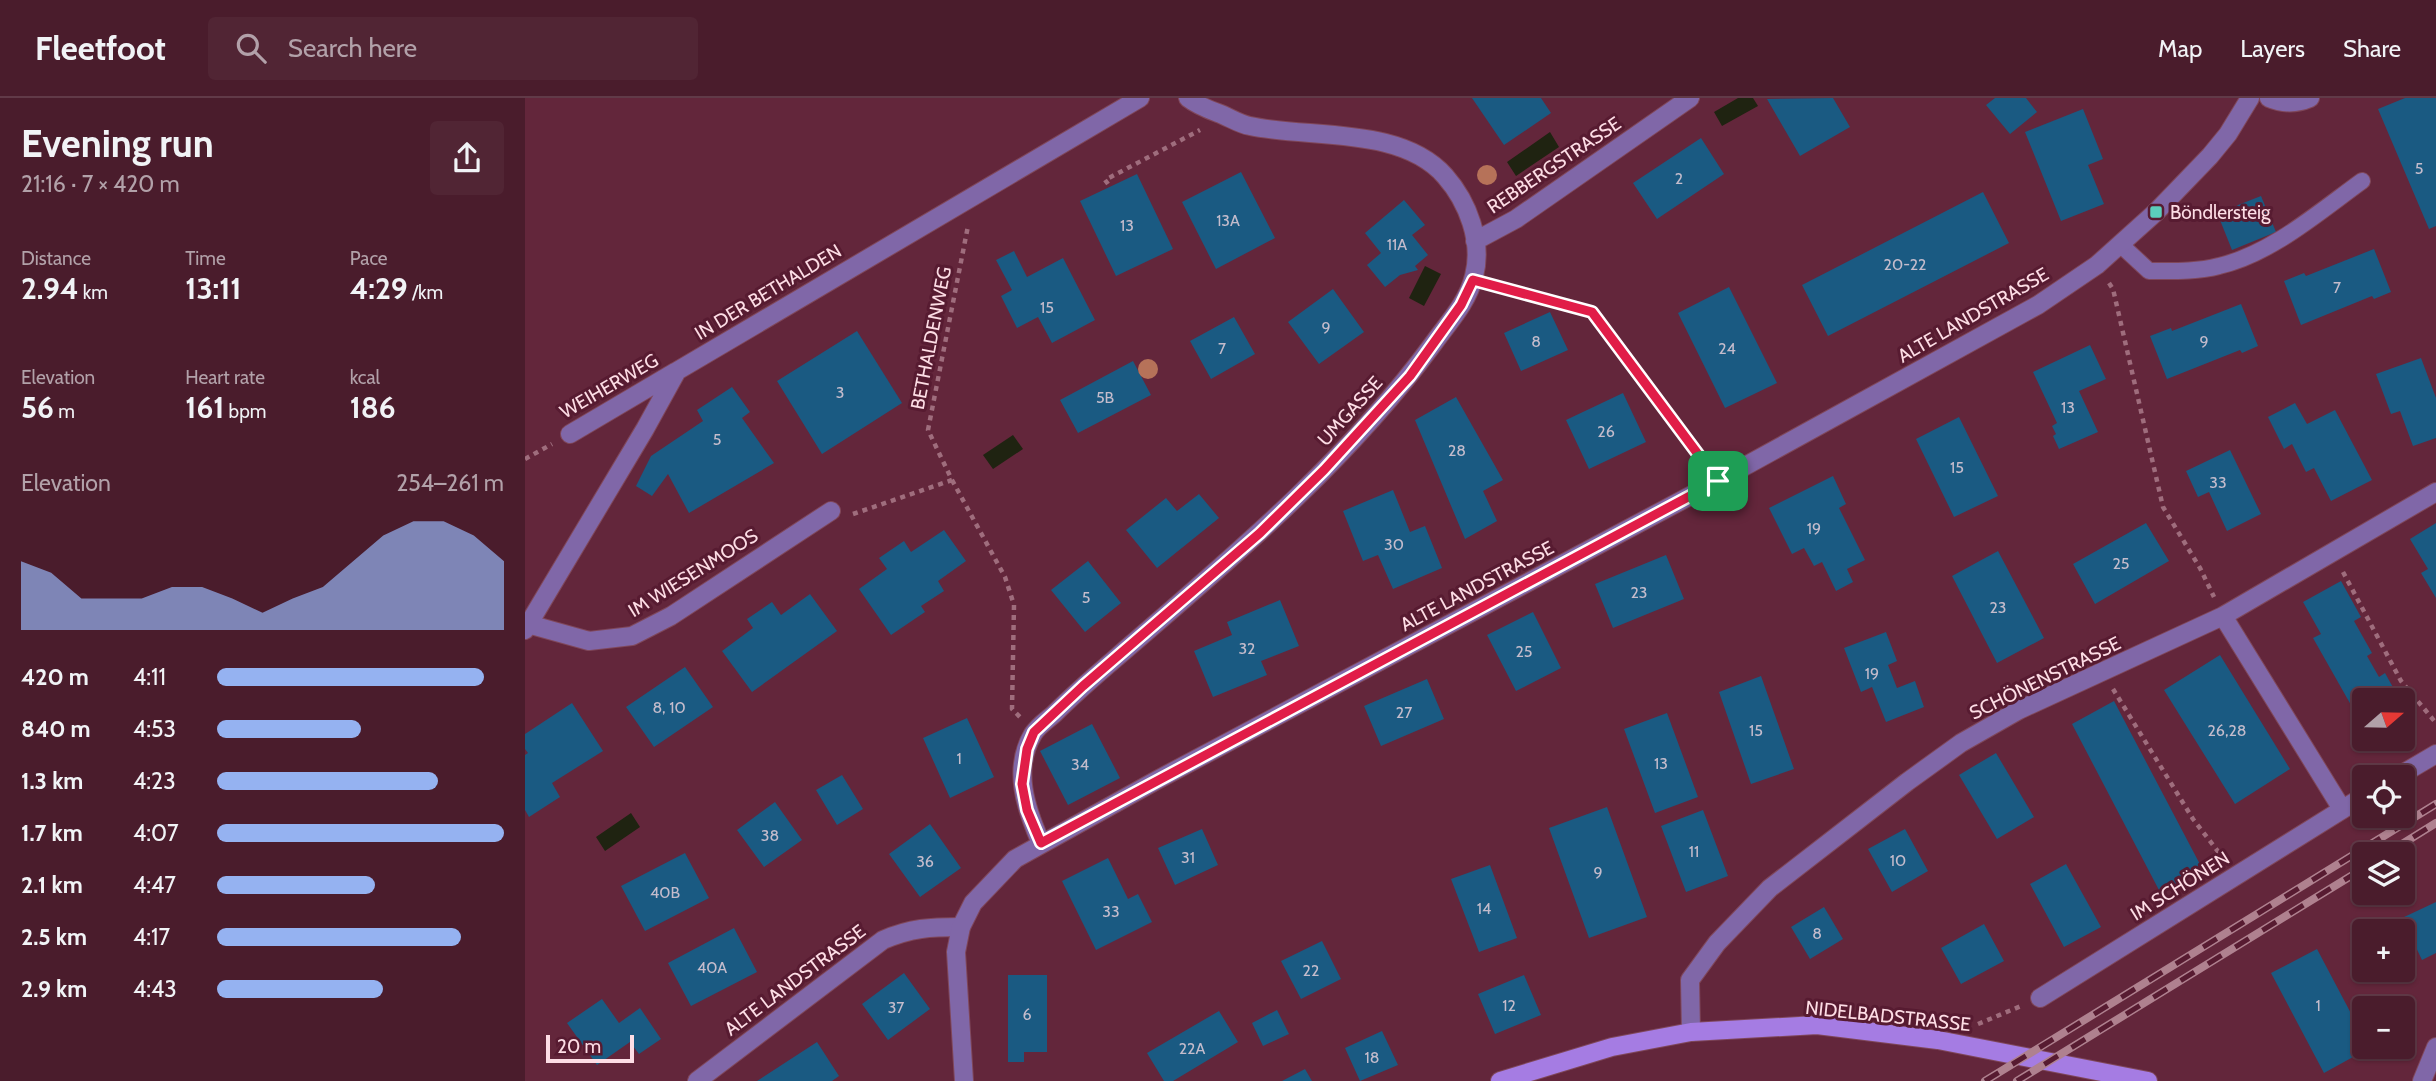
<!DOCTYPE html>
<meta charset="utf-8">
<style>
body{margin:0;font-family:Cabin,sans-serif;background:#512534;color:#f1f3f6;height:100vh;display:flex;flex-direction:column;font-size:26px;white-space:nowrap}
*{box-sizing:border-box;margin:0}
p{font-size:23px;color:#b2a1a9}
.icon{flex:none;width:38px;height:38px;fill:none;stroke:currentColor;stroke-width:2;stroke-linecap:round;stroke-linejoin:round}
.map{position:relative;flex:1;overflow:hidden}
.side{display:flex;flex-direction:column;background:#4a1c2c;width:525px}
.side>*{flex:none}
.needle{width:46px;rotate:70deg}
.fabs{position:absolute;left:1827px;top:590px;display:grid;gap:14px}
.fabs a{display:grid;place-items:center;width:63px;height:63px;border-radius:7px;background:#4a1c2c;box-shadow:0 2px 5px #0004,0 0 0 2px #613a48;font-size:35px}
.scale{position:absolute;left:21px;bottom:18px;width:88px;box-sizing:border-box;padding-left:7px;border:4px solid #fddde5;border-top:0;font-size:19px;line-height:24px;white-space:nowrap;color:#fddde5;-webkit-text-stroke:5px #571b31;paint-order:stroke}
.pin{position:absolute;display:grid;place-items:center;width:60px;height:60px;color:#fff;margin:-30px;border-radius:14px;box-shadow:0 4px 10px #0006}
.round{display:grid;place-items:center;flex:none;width:74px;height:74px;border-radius:7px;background:#512534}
.head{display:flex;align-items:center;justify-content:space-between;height:119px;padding:0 21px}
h1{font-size:38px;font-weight:700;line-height:52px}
.figures{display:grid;grid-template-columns:repeat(3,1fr);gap:10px;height:119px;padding:7px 21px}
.figures div{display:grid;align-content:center}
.figures b{font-size:30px;font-weight:700}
.figures small{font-size:19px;font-weight:400}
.figures p{font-size:19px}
.chart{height:196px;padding:14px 21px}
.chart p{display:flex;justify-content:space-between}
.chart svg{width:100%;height:126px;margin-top:7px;fill:#95b2f1;opacity:.7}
ul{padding:0 21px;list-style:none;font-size:23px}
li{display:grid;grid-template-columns:112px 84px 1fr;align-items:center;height:52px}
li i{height:18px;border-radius:9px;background:#95b2f1}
header{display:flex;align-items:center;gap:42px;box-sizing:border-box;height:98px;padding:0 35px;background:#4a1c2c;border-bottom:2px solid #613a48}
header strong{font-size:33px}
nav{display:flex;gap:38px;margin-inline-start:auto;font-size:24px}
.search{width:490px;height:63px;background:#512534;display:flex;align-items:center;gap:18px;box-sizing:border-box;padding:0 24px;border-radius:7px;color:#b2a1a9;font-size:26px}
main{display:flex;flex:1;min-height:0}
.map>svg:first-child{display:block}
.water{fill:#1f2311}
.building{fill:#1a5a82}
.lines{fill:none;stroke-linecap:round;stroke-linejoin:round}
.service-casing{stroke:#7f475a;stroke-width:18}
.minor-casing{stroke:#7f475a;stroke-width:20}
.tertiary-casing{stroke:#7f475a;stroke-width:20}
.secondary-casing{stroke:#7f475a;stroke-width:20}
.path{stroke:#9f6d7d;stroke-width:4.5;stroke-dasharray:5 5;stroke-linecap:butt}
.service{stroke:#8067a8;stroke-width:16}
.minor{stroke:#8067a8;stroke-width:18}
.tertiary{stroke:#8067a8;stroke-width:18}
.secondary{stroke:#a57ce3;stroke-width:18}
.rail-casing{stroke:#af818f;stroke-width:8}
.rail{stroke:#571b31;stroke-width:5;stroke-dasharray:16;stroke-linecap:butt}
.tree{fill:#b67259}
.route-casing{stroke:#fff;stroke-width:14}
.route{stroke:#e11d48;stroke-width:9}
.poi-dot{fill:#5bcebb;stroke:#571b31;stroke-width:2.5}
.labels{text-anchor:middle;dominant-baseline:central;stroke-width:6;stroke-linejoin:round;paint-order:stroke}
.number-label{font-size:16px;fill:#c4bccc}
.street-label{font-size:19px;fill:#fddde5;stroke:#571b31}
.poi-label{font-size:19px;fill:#fddde5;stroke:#571b31;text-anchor:start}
</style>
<header>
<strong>Fleetfoot</strong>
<div class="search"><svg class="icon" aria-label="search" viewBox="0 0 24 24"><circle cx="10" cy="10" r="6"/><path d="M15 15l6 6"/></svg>Search here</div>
<nav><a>Map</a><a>Layers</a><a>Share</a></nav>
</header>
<main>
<section class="side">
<div class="head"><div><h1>Evening run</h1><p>21:16 · 7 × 420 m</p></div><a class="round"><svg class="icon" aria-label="share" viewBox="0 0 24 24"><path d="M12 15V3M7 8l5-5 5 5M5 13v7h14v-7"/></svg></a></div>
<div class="figures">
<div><p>Distance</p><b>2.94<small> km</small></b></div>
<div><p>Time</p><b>13:11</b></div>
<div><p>Pace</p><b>4:29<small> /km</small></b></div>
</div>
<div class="figures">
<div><p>Elevation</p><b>56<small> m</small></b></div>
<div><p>Heart rate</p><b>161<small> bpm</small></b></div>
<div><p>kcal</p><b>186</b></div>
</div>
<div class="chart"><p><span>Elevation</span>254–261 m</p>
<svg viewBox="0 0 160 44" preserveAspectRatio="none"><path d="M0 44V20L10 24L20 33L30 33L40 33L50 29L60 29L70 33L80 38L90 33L100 29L110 20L120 11L130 6L140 6L150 11L160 20V44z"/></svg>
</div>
<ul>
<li><b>420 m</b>4:11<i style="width:93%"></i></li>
<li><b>840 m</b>4:53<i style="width:50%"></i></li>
<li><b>1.3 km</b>4:23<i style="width:77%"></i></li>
<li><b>1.7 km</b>4:07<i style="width:100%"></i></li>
<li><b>2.1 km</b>4:47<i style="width:55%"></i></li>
<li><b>2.5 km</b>4:17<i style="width:85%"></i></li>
<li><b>2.9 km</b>4:43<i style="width:58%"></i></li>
</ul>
</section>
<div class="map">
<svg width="1911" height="983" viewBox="0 0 1911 983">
<rect width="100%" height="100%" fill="#63263b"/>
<!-- water -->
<path class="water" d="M 1213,0 L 1228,0 L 1233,8 L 1197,28 L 1189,14 Z
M 1025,34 L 1034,49 L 991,78 L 982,64 Z
M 900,168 L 916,176 L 899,208 L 884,200 Z
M 488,337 L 498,351 L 468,371 L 458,357 Z
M 106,715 L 115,729 L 80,753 L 71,739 Z"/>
<!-- building -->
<path class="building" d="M 947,0 L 1016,0 L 1026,15 L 979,47 Z
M 1308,0 L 1325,29 L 1275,58 L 1242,1 Z
M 1470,0 L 1501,0 L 1512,14 L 1485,36 L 1461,7 Z
M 1880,0 L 1911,0 L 1911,128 L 1904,131 L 1853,11 Z
M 1558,11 L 1578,61 L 1563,67 L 1579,106 L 1536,123 L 1500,34 Z
M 1176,40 L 1199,76 L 1132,121 L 1108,85 Z
M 716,74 L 750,140 L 691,171 L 657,104 Z
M 612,76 L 648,151 L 591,178 L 555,103 Z
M 1458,94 L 1484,145 L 1303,238 L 1277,187 Z
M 1736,98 L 1751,134 L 1707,152 L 1695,122 L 1713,107 Z
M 879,102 L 900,127 L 887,137 L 903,157 L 890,168 L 893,172 L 875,177 L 860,189 L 842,167 L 856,155 L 840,135 Z
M 1849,151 L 1866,194 L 1849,201 L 1847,198 L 1776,227 L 1759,183 L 1779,175 L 1781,178 Z
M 489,153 L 502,179 L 538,160 L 570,222 L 527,245 L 513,219 L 492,230 L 476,198 L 487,192 L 471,162 Z
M 1204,189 L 1252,285 L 1200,310 L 1153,215 Z
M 808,191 L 839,234 L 794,266 L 763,224 Z
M 1716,206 L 1733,248 L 1717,255 L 1715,252 L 1642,281 L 1625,238 L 1646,230 L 1647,233 Z
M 1025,214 L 1043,252 L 996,273 L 979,235 Z
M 709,219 L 730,256 L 686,281 L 665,243 Z
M 332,233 L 377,305 L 297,356 L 252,283 Z
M 1565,247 L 1581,281 L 1554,293 L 1573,334 L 1534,351 L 1528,338 L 1531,336 L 1527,328 L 1532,325 L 1508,274 Z
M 1896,260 L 1911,300 L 1911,340 L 1888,348 L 1875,313 L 1866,316 L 1851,276 Z
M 608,263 L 626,297 L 553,335 L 535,302 Z
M 207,289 L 225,314 L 217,320 L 249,365 L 164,415 L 143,376 L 127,398 L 111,388 L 126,358 L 178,323 L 172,312 Z
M 1098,295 L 1121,344 L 1064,371 L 1041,322 Z
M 931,299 L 978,382 L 958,393 L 972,423 L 940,441 L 890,322 Z
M 1770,305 L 1782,326 L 1810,312 L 1847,382 L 1806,403 L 1789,370 L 1781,374 L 1767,346 L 1759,351 L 1743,319 Z
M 1434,319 L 1473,398 L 1429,419 L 1391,341 Z
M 1705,352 L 1736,416 L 1702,433 L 1684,394 L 1673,399 L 1661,373 Z
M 1308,378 L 1321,406 L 1314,410 L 1340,462 L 1322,471 L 1328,484 L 1311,493 L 1297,464 L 1289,468 L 1279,450 L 1267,456 L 1244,410 Z
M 868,392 L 885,434 L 900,428 L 917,470 L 868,491 L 853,457 L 838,463 L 818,413 Z
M 674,396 L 694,420 L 632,470 L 601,432 L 641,400 L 652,413 Z
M 1621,425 L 1644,463 L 1570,506 L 1548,466 Z
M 1911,425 L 1911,500 L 1896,475 L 1903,471 L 1885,441 Z
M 419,432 L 441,463 L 413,483 L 419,493 L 396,508 L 400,514 L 366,537 L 334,491 L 362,471 L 354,460 L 379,443 L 386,454 Z
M 1473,453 L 1519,540 L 1472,565 L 1427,478 Z
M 1141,457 L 1159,501 L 1088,530 L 1070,486 Z
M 563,463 L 596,505 L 560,534 L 526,492 Z
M 1816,483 L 1836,519 L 1829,523 L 1847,555 L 1842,558 L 1854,579 L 1860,575 L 1875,602 L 1839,602 L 1839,630 L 1788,540 L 1796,536 L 1778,504 Z
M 285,496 L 312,533 L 227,594 L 197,553 L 228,530 L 222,521 L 247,504 L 256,517 Z
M 755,502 L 774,548 L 736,563 L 742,577 L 688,599 L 669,553 L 707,537 L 702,524 Z
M 1008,514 L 1036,570 L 991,593 L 962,537 Z
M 1361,534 L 1372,563 L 1363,567 L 1372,590 L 1390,583 L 1399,609 L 1361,624 L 1347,589 L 1336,594 L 1319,550 Z
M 1695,557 L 1765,671 L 1710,706 L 1639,592 Z
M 160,569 L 188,609 L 129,649 L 101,609 Z
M 1236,578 L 1269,671 L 1226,686 L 1194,594 Z
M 902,581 L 919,621 L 856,648 L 839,608 Z
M 1589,603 L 1678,772 L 1635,794 L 1547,626 Z
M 47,605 L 78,653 L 27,685 L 35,699 L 4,719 L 0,712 L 0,657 L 3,655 L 0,651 L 0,636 Z
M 1878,607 L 1891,630 L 1878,637 Z
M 1142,615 L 1173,699 L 1130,715 L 1099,631 Z
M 442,620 L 469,679 L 425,700 L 398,640 Z
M 567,626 L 595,680 L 543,707 L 515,653 Z
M 1845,640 L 1872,640 L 1852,652 Z
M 1471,655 L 1509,719 L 1472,741 L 1434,677 Z
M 317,677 L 338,711 L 312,727 L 291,692 Z
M 250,704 L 277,742 L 239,769 L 212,732 Z
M 1082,709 L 1122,819 L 1064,840 L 1024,730 Z
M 1178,712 L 1203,778 L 1161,794 L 1136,728 Z
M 405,726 L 436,770 L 395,799 L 364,756 Z
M 677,731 L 693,767 L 650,787 L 633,750 Z
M 1380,731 L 1403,773 L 1367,794 L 1343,751 Z
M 160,755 L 184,800 L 120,833 L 96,788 Z
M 583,760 L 603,801 L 613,796 L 627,824 L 571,852 L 537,783 Z
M 1541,766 L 1576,829 L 1539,849 L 1505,786 Z
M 965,767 L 992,840 L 954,854 L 926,781 Z
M 1911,804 L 1911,855 L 1897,862 L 1877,820 Z
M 1299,809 L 1318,841 L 1285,861 L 1266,829 Z
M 1459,826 L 1479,863 L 1436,886 L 1416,850 Z
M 209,830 L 232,874 L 166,908 L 143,865 Z
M 797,843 L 816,881 L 776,901 L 756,863 Z
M 1792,851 L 1839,940 L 1839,948 L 1848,948 L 1799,975 L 1746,875 Z
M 379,875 L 405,911 L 363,942 L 337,906 Z
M 483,877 L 522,877 L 522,954 L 499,954 L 499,964 L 483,964 Z
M 999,877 L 1016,917 L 970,936 L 953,896 Z
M 77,901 L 94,925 L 115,910 L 136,941 L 114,956 L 105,944 L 72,967 L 42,925 Z
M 752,912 L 764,936 L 738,948 L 727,925 Z
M 694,913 L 713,944 L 648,983 L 639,983 L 622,955 Z
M 857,933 L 873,967 L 835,983 L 820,950 Z
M 292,944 L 314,978 L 307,983 L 232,983 Z
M 780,971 L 787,983 L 757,983 Z"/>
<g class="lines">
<defs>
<path id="service" d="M 1596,147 L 1624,173 C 1647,173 1672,174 1694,168 C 1746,156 1794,114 1837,83"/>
<path id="minor" d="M 1744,0 C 1758,6 1771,6 1785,0
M 950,143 L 991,121 L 1165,0
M 45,336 L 150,274
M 1698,518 L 1817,711
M 3,526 L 64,543 L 107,538 L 146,518 L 306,413
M 0,532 L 120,331 L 152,273 L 615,0
M 1872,679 L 1911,656
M 516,745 C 501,711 487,671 508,636 C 513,628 522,622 529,616 C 549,596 571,577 592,559 C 704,462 820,366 908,246 C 923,225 943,204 949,178 C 958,144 943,104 920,78 C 876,28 785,41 725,28 C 714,26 704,19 693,15 C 682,11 672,7 663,0
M 1515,900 L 1839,698
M 1166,934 L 1165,882 L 1192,845 L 1245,790 L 1382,684 L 1436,645 L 1494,612 L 1698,518 L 1911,394
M 172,983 L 358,842 C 386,830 405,829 436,829
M 1897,983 L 1911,949"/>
<path id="tertiary" d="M 439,983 L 431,854 L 436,829 L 448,805 L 490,761 L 632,682 L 1193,383 L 1513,207 L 1572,167 L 1631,114 L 1685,58 L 1703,36 L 1725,0"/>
<path id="secondary" d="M 975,983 L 1087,949 L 1166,934 L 1292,927 L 1413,942 L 1623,983"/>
</defs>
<!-- service casing -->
<use href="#service" class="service-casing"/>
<!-- minor casing -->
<use href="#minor" class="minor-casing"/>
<!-- tertiary casing -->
<use href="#tertiary" class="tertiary-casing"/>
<!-- secondary casing -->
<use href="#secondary" class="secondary-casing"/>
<!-- path -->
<path class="path" d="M 583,86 L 580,82 L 675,32
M 1584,185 L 1588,191 L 1638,409 L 1675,470 L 1689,499
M 968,187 L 1067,214 L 1180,366
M 0,361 L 27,346
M 427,382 L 480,479 L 489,507 L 487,611 L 495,619
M 328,416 L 427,382 L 403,332 L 443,128
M 1818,474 L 1876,583 L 1911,625
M 1588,591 L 1668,721 L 1698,760
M 1453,926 L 1496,908"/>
<!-- service -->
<use href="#service" class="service"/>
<!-- minor -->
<use href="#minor" class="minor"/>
<!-- tertiary -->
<use href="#tertiary" class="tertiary"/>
<!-- secondary -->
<use href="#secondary" class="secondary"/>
<defs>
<path id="rail" d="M 1861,756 L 1911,725
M 1460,983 L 1911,706
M 1492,983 L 1839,770"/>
</defs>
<!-- rail casing -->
<use href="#rail" class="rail-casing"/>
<!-- rail -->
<use href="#rail" class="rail"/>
</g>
<!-- trees -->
<g class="tree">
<circle cx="962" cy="77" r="10"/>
<circle cx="623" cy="271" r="10"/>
</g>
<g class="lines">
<defs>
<path id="route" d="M 948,182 L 1067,214 L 1193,383 L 516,745 L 502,712 L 497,686 L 502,651 L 509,634 L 558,588 L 735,435 L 799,372 L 885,278 L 936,207 Z"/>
</defs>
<!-- route casing -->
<use href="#route" class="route-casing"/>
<!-- route -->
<use href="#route" class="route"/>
</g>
<!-- markers -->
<rect class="poi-dot" x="1624" y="107" width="14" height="14" rx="3.5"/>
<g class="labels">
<!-- number labels -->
<g class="number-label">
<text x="1894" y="70">5</text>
<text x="1154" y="80">2</text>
<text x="703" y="122">13A</text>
<text x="602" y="127">13</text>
<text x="872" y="146">11A</text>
<text x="1380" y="166">20-22</text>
<text x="1812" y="189">7</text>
<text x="522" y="209">15</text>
<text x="801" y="229">9</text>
<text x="1011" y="243">8</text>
<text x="1679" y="243">9</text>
<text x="697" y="250">7</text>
<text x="1202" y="250">24</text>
<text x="315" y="294">3</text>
<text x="580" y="299">5B</text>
<text x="1543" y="309">13</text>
<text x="1081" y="333">26</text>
<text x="192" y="341">5</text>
<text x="932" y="352">28</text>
<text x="1432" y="369">15</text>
<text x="1693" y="384">33</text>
<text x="1289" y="430">19</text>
<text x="869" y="446">30</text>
<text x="1596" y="465">25</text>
<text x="1114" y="494">23</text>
<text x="561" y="499">5</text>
<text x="1473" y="509">23</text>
<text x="722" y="550">32</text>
<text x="999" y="553">25</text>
<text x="1347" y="575">19</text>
<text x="144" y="609">8, 10</text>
<text x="879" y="614">27</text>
<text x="1231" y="632">15</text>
<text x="1702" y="632">26,28</text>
<text x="434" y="660">1</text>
<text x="1136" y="665">13</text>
<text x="555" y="666">34</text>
<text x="245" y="737">38</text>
<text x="1169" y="753">11</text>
<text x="663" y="759">31</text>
<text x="1373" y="762">10</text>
<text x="400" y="763">36</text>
<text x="1073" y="774">9</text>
<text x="140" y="794">40B</text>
<text x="959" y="810">14</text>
<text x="586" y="813">33</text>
<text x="1292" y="835">8</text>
<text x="187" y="869">40A</text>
<text x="786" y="872">22</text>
<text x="984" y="907">12</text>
<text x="1793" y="907">1</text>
<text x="371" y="909">37</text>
<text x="502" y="916">6</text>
<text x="667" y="950">22A</text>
<text x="847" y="959">18</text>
</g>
<!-- street labels -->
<g class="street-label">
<text transform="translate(1029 67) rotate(-34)">REBBERGSTRASSE</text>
<text transform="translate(243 194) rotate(-31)">IN DER BETHALDEN</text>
<text transform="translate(1448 217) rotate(-30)">ALTE LANDSTRASSE</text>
<text transform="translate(406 240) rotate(-79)">BETHALDENWEG</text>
<text transform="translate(84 288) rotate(-30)">WEIHERWEG</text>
<text transform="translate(825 313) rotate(-48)">UMGASSE</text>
<text transform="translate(168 475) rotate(-32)">IM WIESENMOOS</text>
<text transform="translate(952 488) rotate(-28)">ALTE LANDSTRASSE</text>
<text transform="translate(1520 580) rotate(-26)">SCHÖNENSTRASSE</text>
<text transform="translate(1655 788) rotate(-32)">IM SCHÖNEN</text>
<text transform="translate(270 882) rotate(-37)">ALTE LANDSTRASSE</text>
<text transform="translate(1363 918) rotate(6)">NIDELBADSTRASSE</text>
</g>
<!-- poi labels -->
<g class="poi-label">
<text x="1645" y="114">Böndlersteig</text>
</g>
</g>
</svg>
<div class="fabs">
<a><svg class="needle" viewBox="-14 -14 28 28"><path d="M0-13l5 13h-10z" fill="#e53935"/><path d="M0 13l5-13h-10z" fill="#b2a1a9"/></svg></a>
<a><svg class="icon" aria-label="locate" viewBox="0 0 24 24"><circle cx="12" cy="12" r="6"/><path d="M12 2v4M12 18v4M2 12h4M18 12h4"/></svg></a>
<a><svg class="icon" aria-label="layers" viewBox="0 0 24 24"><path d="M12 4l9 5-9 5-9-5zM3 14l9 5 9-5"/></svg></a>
<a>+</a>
<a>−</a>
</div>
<div class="scale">20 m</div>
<div class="pin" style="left:1193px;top:383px;background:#1e9e55"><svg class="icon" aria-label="arrive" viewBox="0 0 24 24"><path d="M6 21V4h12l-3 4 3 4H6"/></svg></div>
</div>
</main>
